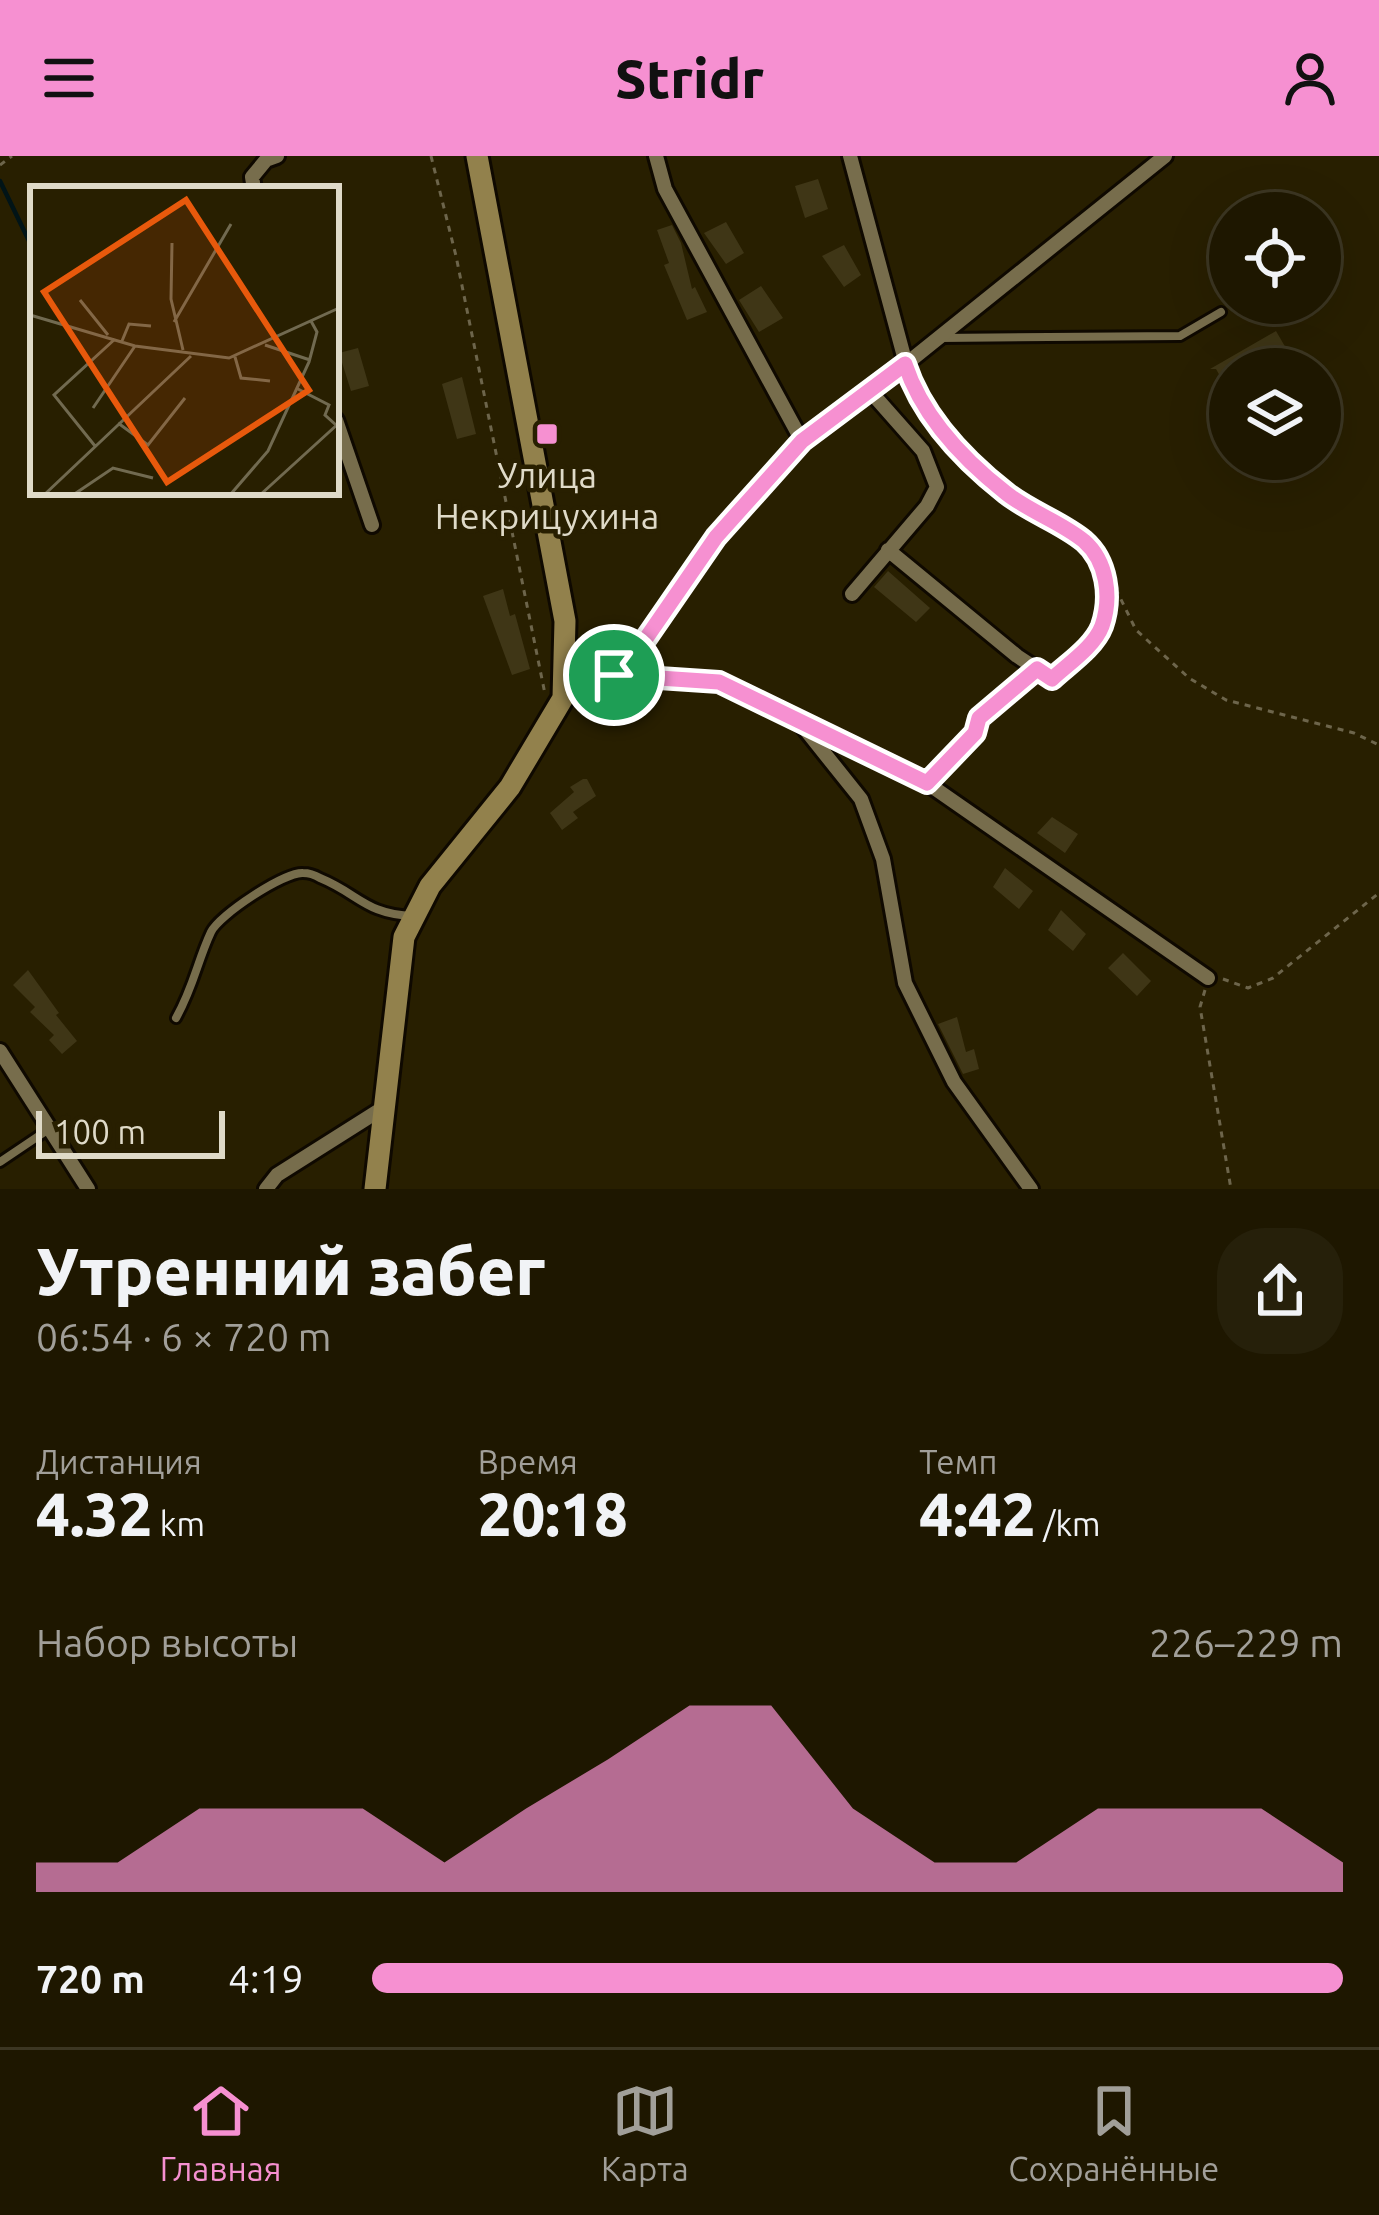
<!DOCTYPE html>
<html lang="ru">
<meta charset="utf-8">
<style>
body{margin:0;font-family:Ubuntu,sans-serif;background:#26200a;color:#f1f3f6;height:100vh;display:flex;flex-direction:column;font-size:45px;white-space:nowrap}
*{box-sizing:border-box;margin:0}
p{font-size:39px;color:#a19f99}
.icon{flex:none;width:66px;height:66px;fill:none;stroke:currentColor;stroke-width:2;stroke-linecap:round;stroke-linejoin:round}
.map{position:relative;height:1033px;overflow:hidden}
.side{display:flex;flex-direction:column;background:#1e1700;flex:1}
.side>*{flex:none}
.fabs{position:absolute;left:1209px;top:36px;display:grid;gap:24px}
.fabs a{display:grid;place-items:center;width:132px;height:132px;border-radius:50%;background:#1e1700;box-shadow:0 12px 48px #0002,0 0 0 3px #3c3622;font-size:60px}
.scale{position:absolute;left:36px;bottom:30px;width:189px;box-sizing:border-box;padding-left:12px;border:6px solid #dfdac8;border-top:0;font-size:33px;line-height:42px;white-space:nowrap;color:#dfdac8;-webkit-text-stroke:9px #281f00;paint-order:stroke}
.pin{position:absolute;display:grid;place-items:center;width:102px;height:102px;color:#fff;margin:-51px;border:6px solid #fff;border-radius:50%;box-shadow:0 3px 12px #0007}
.round{display:grid;place-items:center;flex:none;width:126px;height:126px;border-radius:48px;background:#26200a}
.summary{display:flex;align-items:center;justify-content:space-between;height:204px;padding:0 36px}
h1{font-size:66px;font-weight:800;line-height:90px}
.figures{display:grid;grid-template-columns:repeat(3,1fr);gap:18px;height:204px;padding:12px 36px}
.figures div{display:grid;align-content:center}
.figures b{font-size:60px;font-weight:800}
.figures small{font-size:33px;font-weight:400}
.figures p{font-size:33px}
.chart{height:336px;padding:24px 36px}
.chart p{display:flex;justify-content:space-between}
.chart svg{width:100%;height:216px;margin-top:12px;fill:#f690d1;opacity:.7}
ul{padding:0 36px;list-style:none;font-size:39px}
li{display:grid;grid-template-columns:192px 144px 1fr;align-items:center;height:90px}
li i{height:30px;border-radius:15px;background:#f690d1}
header{display:flex;justify-content:space-between;align-items:center;height:156px;padding:0 36px;background:#f690d1;color:#111;font-size:54px;font-weight:800}
.tab-bar{display:flex;justify-content:space-around;align-items:center;height:168px;border-top:3px solid #3c3622;background:#1e1700;font-size:33px;color:#a19f99}
.tab-bar a{display:grid;justify-items:center;gap:6px}
.tab-bar .on{color:#f690d1}
.map>svg:first-child{display:block}
.lines{fill:none;stroke-linecap:round;stroke-linejoin:round}
.stream{stroke:#011417;stroke-width:4.5}
.building{fill:#3f3616}
.lane-casing{stroke:#0f0900;stroke-width:14}
.street-casing{stroke:#0f0900;stroke-width:20}
.secondary-casing{stroke:#0f0900;stroke-width:27}
.path{stroke:#6d654b;stroke-width:3;stroke-dasharray:6 6;stroke-linecap:butt}
.lane{stroke:#776d4c;stroke-width:8}
.street{stroke:#776d4c;stroke-width:14}
.secondary{stroke:#92814c;stroke-width:21}
.route-casing{stroke:#fff;stroke-width:24}
.route{stroke:#f690d1;stroke-width:15}
.poi-dot{fill:#f690d1;stroke:#281f00;stroke-width:4.5}
.labels{text-anchor:middle;dominant-baseline:central;stroke-width:9;stroke-linejoin:round;paint-order:stroke}
.poi-label{font-size:36px;fill:#dfdac8;stroke:#281f00}
.inset-road{fill:none;stroke:#716a50;stroke-width:3}
.view{fill:#e8590c;fill-opacity:0.15;stroke:#e8590c;stroke-width:6}
.inset-edge{fill:none;stroke:#dfdac8;stroke-width:6}
</style>
<header><svg class="icon" aria-label="menu" viewBox="0 0 24 24"><path d="M4 6h16M4 12h16M4 18h16"/></svg>Stridr<svg class="icon" aria-label="person" viewBox="0 0 24 24"><circle cx="12" cy="8" r="4"/><path d="M4 21q1-7 8-7t8 7"/></svg></header>
<div class="map">
<svg width="1379" height="1033" viewBox="0 0 1379 1033">
<rect width="100%" height="100%" fill="#281f00"/>
<g class="lines">
<!-- stream -->
<path class="stream" d="M 0,25 L 32,91"/>
</g>
<!-- building -->
<path class="building" d="M 818,23 L 828,53 L 805,62 L 795,30 Z
M 726,66 L 744,97 L 726,108 L 704,77 Z
M 672,69 L 681,87 L 692,133 L 695,131 L 707,156 L 687,164 L 664,109 L 669,107 L 657,74 Z
M 844,89 L 861,119 L 844,131 L 822,100 Z
M 761,130 L 783,162 L 759,176 L 739,144 Z
M 1276,175 L 1290,199 L 1266,213 L 1230,213 L 1230,238 L 1216,213 L 1210,213 Z
M 358,192 L 369,230 L 351,235 L 339,197 Z
M 462,221 L 476,278 L 457,283 L 442,228 Z
M 888,415 L 930,452 L 916,466 L 874,431 Z
M 503,433 L 510,460 L 515,458 L 530,513 L 512,519 L 483,440 Z
M 583,623 L 587,623 L 596,640 L 573,656 L 578,662 L 562,674 L 550,657 L 574,636 L 570,631 Z
M 1052,661 L 1078,678 L 1065,697 L 1037,677 Z
M 1005,712 L 1033,735 L 1019,753 L 993,731 Z
M 1061,754 L 1086,778 L 1073,795 L 1048,774 Z
M 1123,797 L 1151,825 L 1137,840 L 1108,812 Z
M 28,814 L 59,857 L 56,859 L 77,885 L 62,898 L 49,884 L 54,879 L 30,856 L 35,851 L 13,829 Z
M 957,861 L 966,896 L 974,893 L 979,913 L 963,918 L 938,868 Z"/>
<g class="lines">
<defs>
<path id="lane" d="M 940,182 L 1180,180 L 1221,156
M 176,862 C 194,830 197,806 211,776 C 219,759 284,716 303,717 C 309,717 315,719 320,722 C 359,738 365,758 413,760
M 0,1006 L 49,973"/>
<path id="street" d="M 656,0 L 665,33 L 802,285
M 850,0 L 906,208
M 254,33 L 252,21 L 266,4 L 277,0
M 336,264 L 372,369
M 888,394 L 1017,500 L 1052,523
M 852,438 L 927,350 L 937,331 L 923,295 L 870,235
M 614,519 L 719,526 L 927,627 L 1208,822
M 563,542 L 614,519 L 639,494 L 716,381 L 802,285 L 906,208 L 1165,0
M 801,568 L 861,643 L 883,703 L 905,827 L 954,926 L 1031,1033
M 0,895 L 88,1033
M 266,1033 L 277,1019 L 383,952"/>
<path id="secondary" d="M 375,1033 L 404,781 L 430,730 L 510,631 L 563,542 L 565,465 L 477,0"/>
</defs>
<!-- lane casing -->
<use href="#lane" class="lane-casing"/>
<!-- street casing -->
<use href="#street" class="street-casing"/>
<!-- secondary casing -->
<use href="#secondary" class="secondary-casing"/>
<!-- path -->
<path class="path" d="M 431,0 L 456,100 L 545,538
M 0,9 L 12,0
M 909,219 C 926,266 969,310 1008,339 C 1052,372 1113,378 1105,447 C 1101,478 1086,493 1062,514
M 1105,411 L 1136,474 L 1189,522 L 1226,544 L 1354,577 L 1379,589
M 936,618 L 975,577 L 979,562 L 1027,522
M 1223,823 L 1248,832 L 1273,822 L 1379,737
M 1205,834 L 1200,851 L 1231,1033"/>
<!-- lane -->
<use href="#lane" class="lane"/>
<!-- street -->
<use href="#street" class="street"/>
<!-- secondary -->
<use href="#secondary" class="secondary"/>
</g>
<g class="lines">
<defs>
<path id="route" d="M 905,208 C 922,260 964,304 1006,337 C 1030,356 1061,366 1084,385 C 1107,405 1112,441 1102,470 C 1094,491 1068,508 1052,523 L 1037,513 L 979,562 L 975,577 L 927,627 L 719,526 L 614,519 L 638,494 L 716,381 L 802,285 Z"/>
</defs>
<!-- route casing -->
<use href="#route" class="route-casing"/>
<!-- route -->
<use href="#route" class="route"/>
</g>
<!-- markers -->
<rect class="poi-dot" x="535" y="266" width="24" height="24" rx="6"/>
<g class="labels">
<!-- poi labels -->
<g class="poi-label">
<text x="547" y="318">Улица<tspan x="547" dy="41">Некрицухина</tspan></text>
</g>
</g>
<!-- overview -->
<g transform="translate(30 30)">
<rect width="309" height="309" fill="#281f00"/>
<path class="inset-road" d="M 142,57 L 141,113 L 153,164M 50,114 L 78,149M 0,129 L 105,160 L 199,172 L 309,122M 144,136 L 201,38M 92,155 L 99,138 L 121,140M 235,159 L 280,174M 205,171 L 211,192 L 240,195M 266,202 L 299,219 L 295,229 L 306,239M 63,222 L 105,160M 88,237 L 118,259 L 155,212M 65,260 L 24,209 L 85,153M 14,309 L 161,170M 43,309 L 83,282 L 123,292M 200,309 L 238,265 L 279,176 L 287,146 L 281,135M 230,309 L 309,237"/>
<path class="view" d="M 156,14 L 279,204 L 137,296 L 14,106 Z"/>
<rect width="309" height="309" class="inset-edge"/>
</g>
</svg>
<div class="fabs">
<a><svg class="icon" aria-label="locate" viewBox="0 0 24 24"><circle cx="12" cy="12" r="6"/><path d="M12 2v4M12 18v4M2 12h4M18 12h4"/></svg></a>
<a><svg class="icon" aria-label="layers" viewBox="0 0 24 24"><path d="M12 4l9 5-9 5-9-5zM3 14l9 5 9-5"/></svg></a>
</div>
<div class="scale">100 m</div>
<div class="pin" style="left:614px;top:519px;background:#1e9e55"><svg class="icon" aria-label="arrive" viewBox="0 0 24 24"><path d="M6 21V4h12l-3 4 3 4H6"/></svg></div>
</div>
<section class="side">
<div class="summary"><div><h1>Утренний забег</h1><p>06:54 · 6 × 720 m</p></div><a class="round"><svg class="icon" aria-label="share" viewBox="0 0 24 24"><path d="M12 15V3M7 8l5-5 5 5M5 13v7h14v-7"/></svg></a></div>
<div class="figures">
<div><p>Дистанция</p><b>4.32<small> km</small></b></div>
<div><p>Время</p><b>20:18</b></div>
<div><p>Темп</p><b>4:42<small> /km</small></b></div>
</div>
<div class="chart"><p><span>Набор высоты</span>226–229 m</p>
<svg viewBox="0 0 160 44" preserveAspectRatio="none"><path d="M0 44V38L10 38L20 27L30 27L40 27L50 38L60 27L70 17L80 6L90 6L100 27L110 38L120 38L130 27L140 27L150 27L160 38V44z"/></svg>
</div>
<ul>
<li><b>720 m</b>4:19<i style="width:100%"></i></li>
</ul>
</section>
<nav class="tab-bar">
<a class="on"><svg class="icon" aria-label="home" viewBox="0 0 24 24"><path d="M3 11l9-7 9 7M6 9v11h12V9"/></svg>Главная</a>
<a><svg class="icon" aria-label="map" viewBox="0 0 24 24"><path d="M3 6l6-2 6 2 6-2v14l-6 2-6-2-6 2zM9 4v14M15 6v14"/></svg>Карта</a>
<a><svg class="icon" aria-label="saved" viewBox="0 0 24 24"><path d="M7 4h10v16l-5-4-5 4z"/></svg>Сохранённые</a>
</nav>
